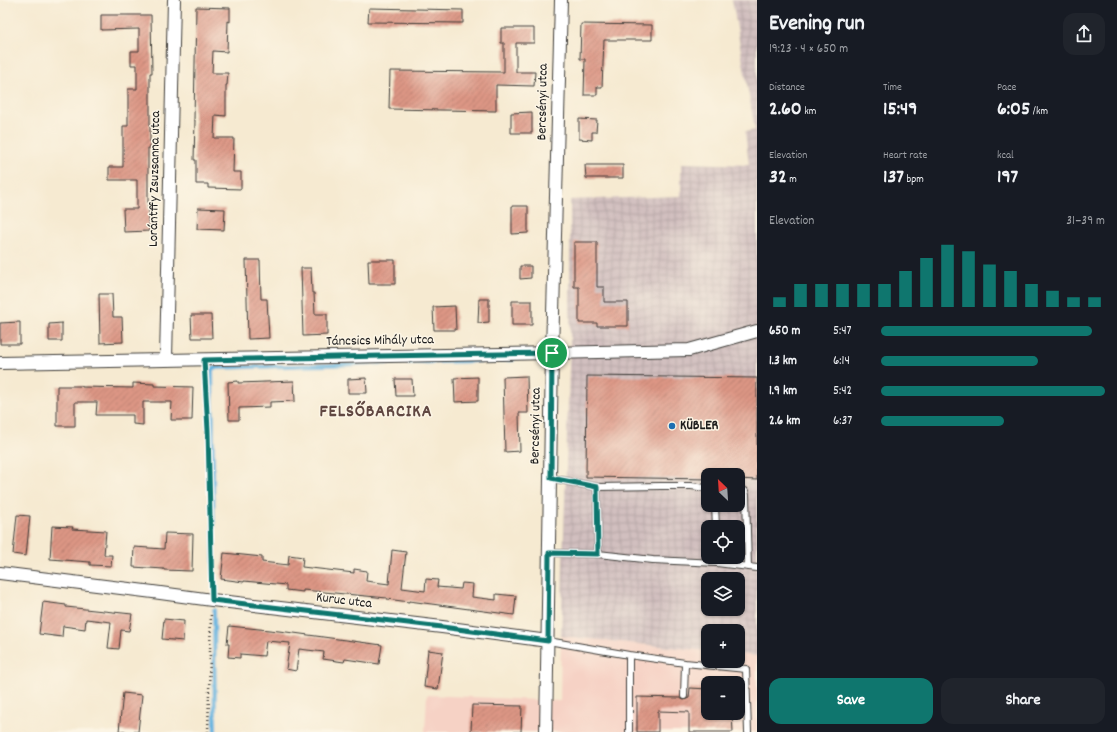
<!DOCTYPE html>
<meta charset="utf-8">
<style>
body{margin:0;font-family:Dekko,sans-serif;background:#20242c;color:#f1f3f6;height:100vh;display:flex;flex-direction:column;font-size:15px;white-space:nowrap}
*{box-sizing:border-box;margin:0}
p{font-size:13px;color:#9ea1a6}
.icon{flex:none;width:22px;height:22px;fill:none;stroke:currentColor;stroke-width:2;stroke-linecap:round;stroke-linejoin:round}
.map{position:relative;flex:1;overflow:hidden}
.side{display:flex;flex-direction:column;background:#171b24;width:360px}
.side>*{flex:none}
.needle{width:26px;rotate:335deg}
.fabs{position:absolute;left:701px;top:468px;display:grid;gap:8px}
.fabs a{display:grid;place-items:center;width:44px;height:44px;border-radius:8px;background:#171b24;box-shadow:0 1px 3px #0004;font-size:20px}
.pin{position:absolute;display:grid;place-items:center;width:34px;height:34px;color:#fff;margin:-17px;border:2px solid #fff;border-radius:50%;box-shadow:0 1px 4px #0007}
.round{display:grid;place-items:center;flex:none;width:42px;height:42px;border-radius:12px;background:#20242c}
.headline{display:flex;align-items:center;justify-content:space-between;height:68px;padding:0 12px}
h1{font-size:22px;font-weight:700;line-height:30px}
.stats{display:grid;grid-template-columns:repeat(3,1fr);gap:6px;height:68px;padding:4px 12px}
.stats div{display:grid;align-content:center}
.stats b{font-size:20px;font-weight:700}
.stats small{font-size:11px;font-weight:400}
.stats p{font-size:11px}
.chart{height:112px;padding:8px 12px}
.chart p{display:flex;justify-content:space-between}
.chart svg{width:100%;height:72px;margin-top:4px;stroke:#0f766e;stroke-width:6}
.button{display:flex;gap:8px;margin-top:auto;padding:8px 12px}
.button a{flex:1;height:46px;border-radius:12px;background:#0f766e;color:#fff;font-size:16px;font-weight:700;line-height:46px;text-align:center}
.button a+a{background:#20242c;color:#f1f3f6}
ul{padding:0 12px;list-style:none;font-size:13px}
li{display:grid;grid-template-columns:64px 48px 1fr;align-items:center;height:30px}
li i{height:10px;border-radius:5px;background:#0f766e}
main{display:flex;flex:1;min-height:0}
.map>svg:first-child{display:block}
.built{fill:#f6d2c5;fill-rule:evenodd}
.industrial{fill:url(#industrial-grid);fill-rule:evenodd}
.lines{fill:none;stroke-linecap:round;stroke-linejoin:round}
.stream{stroke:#65b2df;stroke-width:4}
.building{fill:url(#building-hatch)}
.lane-casing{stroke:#3d3b37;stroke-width:8}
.street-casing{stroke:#3d3b37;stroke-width:14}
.path{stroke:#3d3b37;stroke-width:2.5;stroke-dasharray:1 3;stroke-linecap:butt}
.lane{stroke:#fff;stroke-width:6}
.street{stroke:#fff;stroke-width:12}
.route-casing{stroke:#fff;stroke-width:8}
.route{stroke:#0f766e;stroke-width:5}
.poi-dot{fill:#1f6fb2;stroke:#fcf5e5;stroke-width:1.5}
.labels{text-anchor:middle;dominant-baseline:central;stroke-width:3;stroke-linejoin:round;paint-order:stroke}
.street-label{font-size:14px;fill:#1c1c1c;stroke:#fcf5e5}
.poi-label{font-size:14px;font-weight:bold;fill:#1c1c1c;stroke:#fcf5e5;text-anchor:start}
.district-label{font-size:18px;font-weight:bold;letter-spacing:1px;fill:#604741;stroke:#fcf5e5}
</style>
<main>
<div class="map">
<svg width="757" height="732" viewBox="0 0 757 732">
<defs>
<pattern id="industrial-grid" width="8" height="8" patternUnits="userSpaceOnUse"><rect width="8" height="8" fill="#d1bfbf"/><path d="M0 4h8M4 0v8" fill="none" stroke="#b3a4a4"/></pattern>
<pattern id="building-hatch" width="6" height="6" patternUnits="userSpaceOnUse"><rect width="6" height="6" fill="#dd9685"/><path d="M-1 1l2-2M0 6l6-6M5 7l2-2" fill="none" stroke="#b27a6c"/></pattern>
</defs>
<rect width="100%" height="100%" fill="#fcf5e5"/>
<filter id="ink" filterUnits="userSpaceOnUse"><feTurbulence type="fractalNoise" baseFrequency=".025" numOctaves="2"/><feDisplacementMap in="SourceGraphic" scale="8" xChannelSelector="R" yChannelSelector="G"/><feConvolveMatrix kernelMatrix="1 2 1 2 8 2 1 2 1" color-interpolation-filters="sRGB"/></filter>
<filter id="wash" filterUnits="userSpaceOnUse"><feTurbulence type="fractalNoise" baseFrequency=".012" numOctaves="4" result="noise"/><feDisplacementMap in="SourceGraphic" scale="16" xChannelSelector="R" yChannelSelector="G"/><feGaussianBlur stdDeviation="0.9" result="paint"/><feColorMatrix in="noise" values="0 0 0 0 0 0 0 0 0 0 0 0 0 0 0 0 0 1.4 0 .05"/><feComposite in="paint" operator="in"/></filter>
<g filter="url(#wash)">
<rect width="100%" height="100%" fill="#f6ead1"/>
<!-- built -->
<path class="built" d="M 561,636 L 708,651 L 708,661 L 738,661 L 738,654 L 757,656 L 757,732 L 425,732 L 427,695 L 560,701 ZM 708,683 L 738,683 L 738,713 L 708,713 Z"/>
<!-- industrial -->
<path class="industrial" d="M 732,0 L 757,0 L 757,656 L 738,654 L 738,631 L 708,631 L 708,651 L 561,636 L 570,333 L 570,200 L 681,196 L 681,163 L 749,165 L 745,132 L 755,130 ZM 708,475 L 738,475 L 738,505 L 708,505 ZM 708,527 L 738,527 L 738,557 L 708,557 ZM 708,579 L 738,579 L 738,609 L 708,609 Z"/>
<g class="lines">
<!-- stream -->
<path class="stream" d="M 214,583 L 212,368 L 513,360
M 214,610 L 215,732"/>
</g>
<g id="blocks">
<!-- building -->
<path class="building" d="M 196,7 L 230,8 L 230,22 L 228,21 L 227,52 L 213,51 L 212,73 L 228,73 L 227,85 L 226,85 L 226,116 L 215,115 L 214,138 L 234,138 L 233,172 L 241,172 L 241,189 L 208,188 L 208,184 L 196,184 L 196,160 L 194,160 L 195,120 L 194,120 Z
M 369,8 L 463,10 L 463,23 L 368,22 Z
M 101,15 L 151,15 L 152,73 L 150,73 L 150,148 L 148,148 L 148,209 L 149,209 L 149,231 L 124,232 L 123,209 L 137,209 L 137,180 L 109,180 L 109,167 L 123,167 L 123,126 L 128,126 L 128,89 L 137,89 L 137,65 L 131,65 L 131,51 L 139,51 L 139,29 L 101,30 Z
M 581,24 L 652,25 L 652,40 L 604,40 L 602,87 L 597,87 L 597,95 L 584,95 L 585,59 L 580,59 Z
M 501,28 L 534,28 L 534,43 L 516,43 L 516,72 L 535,72 L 534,86 L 496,85 L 496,111 L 389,109 L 390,71 L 504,72 L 504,43 L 501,43 Z
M 532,112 L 532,133 L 511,133 L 511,113 Z
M 579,119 L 597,120 L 596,132 L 592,132 L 592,140 L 579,139 Z
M 585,165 L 623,165 L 623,178 L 586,178 Z
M 512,206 L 528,206 L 528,233 L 512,234 Z
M 198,208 L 225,209 L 224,230 L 197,229 Z
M 574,242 L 597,242 L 597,287 L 604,287 L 604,302 L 628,302 L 628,326 L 597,326 L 597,323 L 579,323 L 579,287 L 574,287 Z
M 246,260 L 260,260 L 261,299 L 267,299 L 269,338 L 248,339 Z
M 368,260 L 395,260 L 395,284 L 369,284 Z
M 520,266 L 531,266 L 531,278 L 520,279 Z
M 301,268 L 311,268 L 312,293 L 314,293 L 315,314 L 327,314 L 327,335 L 303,336 Z
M 99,294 L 112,294 L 113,317 L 122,317 L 123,342 L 100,343 Z
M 479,299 L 489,299 L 489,322 L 478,323 Z
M 512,301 L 532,301 L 532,325 L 512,325 Z
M 455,306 L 456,330 L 434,330 L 433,307 Z
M 191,315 L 211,315 L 212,338 L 192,338 Z
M 20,322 L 20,344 L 0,344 L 0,323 Z
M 62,323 L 62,341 L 49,341 L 49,324 Z
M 527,376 L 528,413 L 519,413 L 520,451 L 505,452 L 503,377 Z
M 587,376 L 757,378 L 757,480 L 738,479 L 738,475 L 708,475 L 708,479 L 586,477 Z
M 478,377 L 478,401 L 455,402 L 454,378 Z
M 366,378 L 367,393 L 348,393 L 348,379 Z
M 395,379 L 412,379 L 413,396 L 396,396 Z
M 238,381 L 238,383 L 294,381 L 295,401 L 270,402 L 270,407 L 239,408 L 239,420 L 229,420 L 228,382 Z
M 133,383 L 154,384 L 154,386 L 193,387 L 192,420 L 171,420 L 172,402 L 143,402 L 143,425 L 133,424 L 133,415 L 96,415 L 97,402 L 75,402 L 75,426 L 57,426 L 57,386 L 82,386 L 82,387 L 133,388 Z
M 17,515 L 30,516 L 26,556 L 13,554 Z
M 52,526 L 73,527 L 72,529 L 106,531 L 104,555 L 112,555 L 111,566 L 90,565 L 90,562 L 50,559 Z
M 165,533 L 193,534 L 192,571 L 164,570 L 164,569 L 133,567 L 134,547 L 164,549 Z
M 392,550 L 406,552 L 402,588 L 425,591 L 426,579 L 438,580 L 437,587 L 461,589 L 462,583 L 473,584 L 472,597 L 496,600 L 496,594 L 516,596 L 514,615 L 409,601 L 409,602 L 387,599 L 387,598 L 303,590 L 303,592 L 286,590 L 286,585 L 244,581 L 244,582 L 221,579 L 224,553 L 262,557 L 262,562 L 288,565 L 289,555 L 303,557 L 302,567 L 354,573 L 354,569 L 367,571 L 366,581 L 389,584 Z
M 43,602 L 66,605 L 66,607 L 132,614 L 129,631 L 121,630 L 119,649 L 108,648 L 111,622 L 86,619 L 85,629 L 63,626 L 62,637 L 39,634 Z
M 164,619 L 184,621 L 183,641 L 162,639 Z
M 229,626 L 279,631 L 382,645 L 379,664 L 345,659 L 344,662 L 323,659 L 324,652 L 299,649 L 296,671 L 286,669 L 290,643 L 266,641 L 264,656 L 240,654 L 240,658 L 228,657 L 229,644 L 227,644 Z
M 428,650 L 443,652 L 438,689 L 424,687 Z
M 690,688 L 708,689 L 708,713 L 732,713 L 733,732 L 689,732 L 689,712 L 658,711 L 658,732 L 637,732 L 637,697 L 680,698 L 684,700 L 689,698 Z
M 123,693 L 142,695 L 138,732 L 119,731 Z
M 472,705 L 522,706 L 521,732 L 471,732 Z"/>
</g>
</g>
<g filter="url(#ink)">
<use href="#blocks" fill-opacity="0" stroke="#3d3b37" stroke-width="1"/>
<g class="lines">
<defs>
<path id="lane" d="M 551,478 L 597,487 L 661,486 L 691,486 L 706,488 L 708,489
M 597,487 L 598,554
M 738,488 L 745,491 L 746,495 L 748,567
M 715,505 L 716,527
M 549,553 L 598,554 L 653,560 L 717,563 L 757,568
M 548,641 L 629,655 L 685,663 L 684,696
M 685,663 L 746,669 L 748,732
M 629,732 L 629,655"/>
<path id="street" d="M 166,359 L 174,0
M 0,363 L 552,353 L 689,350 L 757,331
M 0,573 L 153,592 L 212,600 L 442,627 L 548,641
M 546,732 L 552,353 L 561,0"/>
</defs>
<!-- lane casing -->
<use href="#lane" class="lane-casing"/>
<!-- street casing -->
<use href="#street" class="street-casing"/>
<!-- path -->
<path class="path" d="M 205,370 L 208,430 L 212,589
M 208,732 L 211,612"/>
<!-- lane -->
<use href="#lane" class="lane"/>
<!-- street -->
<use href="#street" class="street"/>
</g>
</g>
<g class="lines" filter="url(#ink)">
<defs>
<path id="route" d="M 552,353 L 551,478 L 597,487 L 598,554 L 549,553 L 548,641 L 442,627 L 212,600 L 208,430 L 204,360 L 381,356 Z"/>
</defs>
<!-- route casing -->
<use href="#route" class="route-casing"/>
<!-- route -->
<use href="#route" class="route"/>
</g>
<!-- markers -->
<circle class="poi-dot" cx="672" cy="426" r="4"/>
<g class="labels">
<!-- street labels -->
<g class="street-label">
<text transform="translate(543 102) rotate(-89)">Bercsényi utca</text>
<text transform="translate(155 179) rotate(-89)">Lorántffy Zsuzsanna utca</text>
<text transform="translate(380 341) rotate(-1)">Táncsics Mihály utca</text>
<text transform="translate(536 426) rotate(-89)">Bercsényi utca</text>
<text transform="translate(344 601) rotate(7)">Kuruc utca</text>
</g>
<!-- poi labels -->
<g class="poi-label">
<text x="680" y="426">KÜBLER</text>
</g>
<!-- district labels -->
<g class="district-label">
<text x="376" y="412">FELSŐBARCIKA</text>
</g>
</g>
</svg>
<div class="fabs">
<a><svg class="needle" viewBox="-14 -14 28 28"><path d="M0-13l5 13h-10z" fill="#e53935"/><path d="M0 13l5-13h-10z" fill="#9ea1a6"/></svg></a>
<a><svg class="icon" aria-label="locate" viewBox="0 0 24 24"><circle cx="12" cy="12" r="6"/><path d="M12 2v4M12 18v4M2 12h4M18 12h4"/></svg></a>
<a><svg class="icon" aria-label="layers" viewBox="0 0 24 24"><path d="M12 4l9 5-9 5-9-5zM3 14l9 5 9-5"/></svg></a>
<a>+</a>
<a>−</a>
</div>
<div class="pin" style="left:552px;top:353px;background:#1e9e55"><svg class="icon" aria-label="arrive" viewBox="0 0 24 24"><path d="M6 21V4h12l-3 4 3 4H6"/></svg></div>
</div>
<section class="side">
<div class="headline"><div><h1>Evening run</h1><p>19:23 · 4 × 650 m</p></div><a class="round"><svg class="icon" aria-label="share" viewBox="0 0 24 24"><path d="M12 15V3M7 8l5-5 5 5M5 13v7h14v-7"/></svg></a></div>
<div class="stats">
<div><p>Distance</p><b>2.60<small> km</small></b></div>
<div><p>Time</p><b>15:49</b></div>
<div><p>Pace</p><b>6:05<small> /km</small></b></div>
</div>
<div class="stats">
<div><p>Elevation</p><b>32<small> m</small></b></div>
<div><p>Heart rate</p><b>137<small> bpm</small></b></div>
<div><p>kcal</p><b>197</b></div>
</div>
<div class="chart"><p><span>Elevation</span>31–39 m</p>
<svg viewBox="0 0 160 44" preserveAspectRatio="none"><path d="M5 44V38M15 44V30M25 44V30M35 44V30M45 44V30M55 44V30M65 44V22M75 44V14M85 44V6M95 44V10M105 44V18M115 44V22M125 44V30M135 44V34M145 44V38M155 44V38"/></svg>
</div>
<ul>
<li><b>650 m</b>5:47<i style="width:94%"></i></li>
<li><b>1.3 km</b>6:14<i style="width:70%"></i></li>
<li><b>1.9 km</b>5:42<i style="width:100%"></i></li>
<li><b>2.6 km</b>6:37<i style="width:55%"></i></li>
</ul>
<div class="button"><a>Save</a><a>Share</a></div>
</section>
</main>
